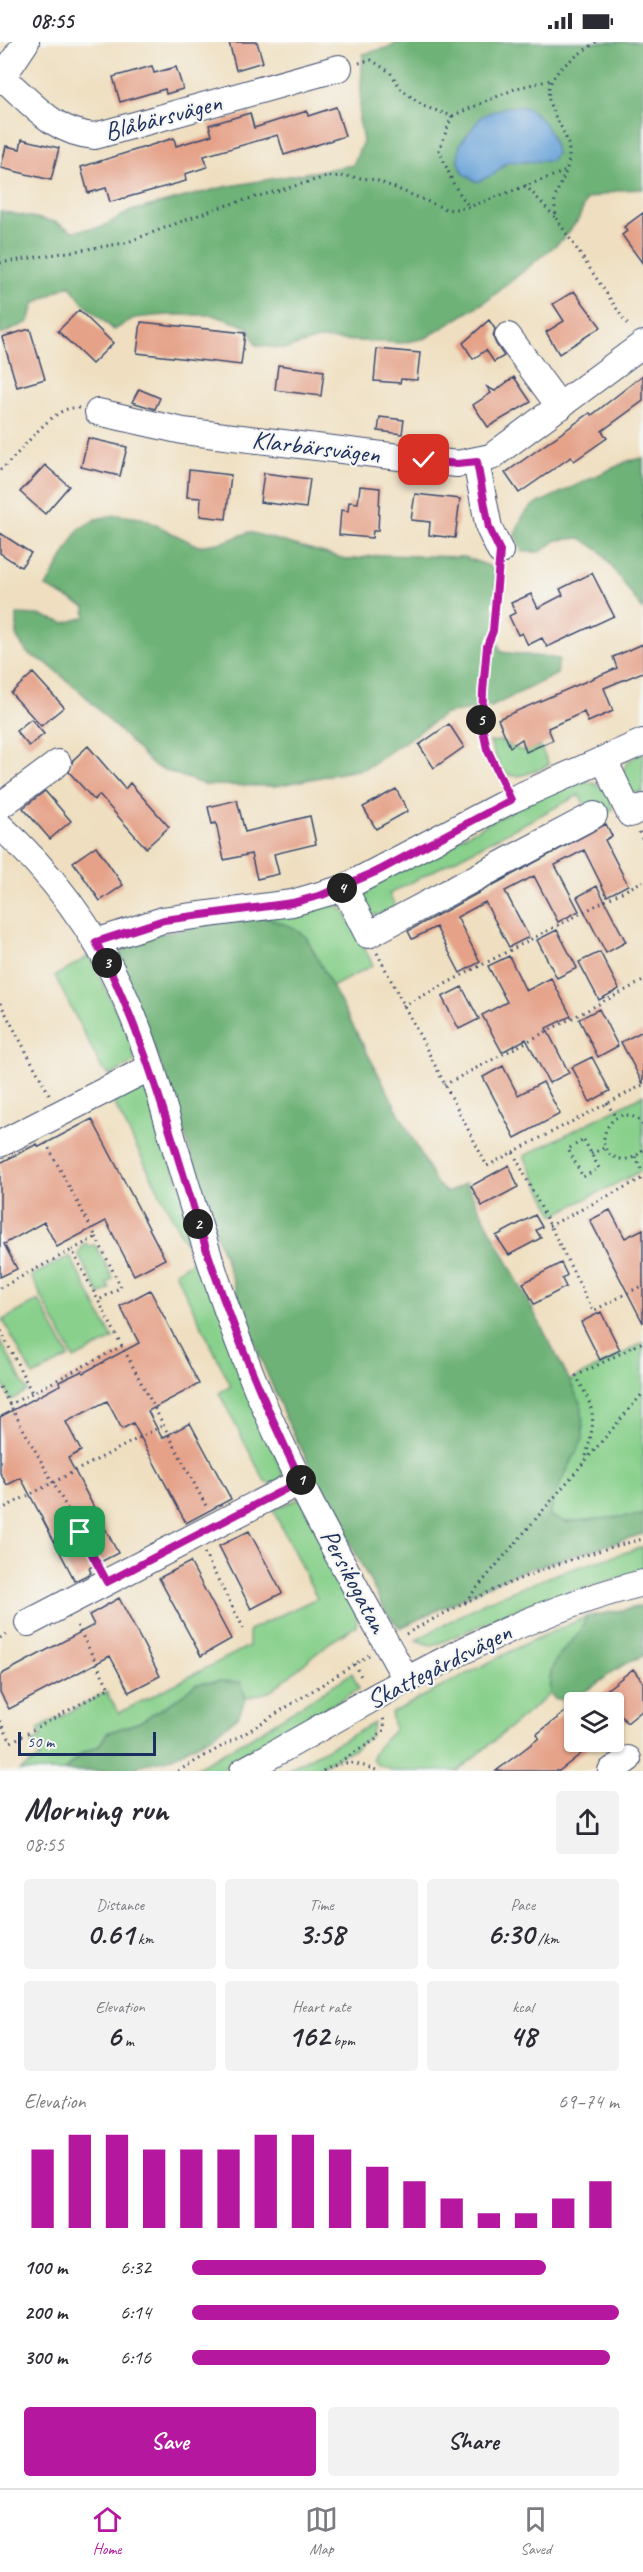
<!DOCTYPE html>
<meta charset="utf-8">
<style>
body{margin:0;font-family:Caveat,sans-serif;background:#f2f2f3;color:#2b2b33;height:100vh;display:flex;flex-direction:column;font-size:22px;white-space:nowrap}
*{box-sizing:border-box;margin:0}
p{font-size:20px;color:#7c7c81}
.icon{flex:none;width:33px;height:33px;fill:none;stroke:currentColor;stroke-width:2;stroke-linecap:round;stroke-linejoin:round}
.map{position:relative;height:1729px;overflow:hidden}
.side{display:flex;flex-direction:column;background:#fff;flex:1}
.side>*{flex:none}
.tools{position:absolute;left:564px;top:1650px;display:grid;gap:12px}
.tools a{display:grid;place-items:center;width:60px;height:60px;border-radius:6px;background:#fff;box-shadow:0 2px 4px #0004;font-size:30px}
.scale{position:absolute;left:18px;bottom:15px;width:138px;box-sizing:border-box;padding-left:6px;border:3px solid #1b2f5e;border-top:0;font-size:16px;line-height:21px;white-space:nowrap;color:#1b2f5e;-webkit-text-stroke:4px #f6f6f2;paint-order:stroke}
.pin{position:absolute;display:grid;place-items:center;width:51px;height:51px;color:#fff;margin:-26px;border-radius:12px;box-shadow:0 3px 9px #0006}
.km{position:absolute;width:30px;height:30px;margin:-15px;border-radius:50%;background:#222;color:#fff;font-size:16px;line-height:30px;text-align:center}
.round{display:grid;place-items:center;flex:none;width:63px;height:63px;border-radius:6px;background:#f2f2f3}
.head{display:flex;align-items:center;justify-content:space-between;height:102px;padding:0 24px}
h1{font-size:33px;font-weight:700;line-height:45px}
.figures{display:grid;grid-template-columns:repeat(3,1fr);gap:9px;height:102px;padding:6px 24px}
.figures div{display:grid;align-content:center;border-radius:6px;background:#f2f2f3;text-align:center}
.figures b{font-size:30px;font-weight:700}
.figures small{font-size:16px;font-weight:400}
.figures p{font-size:16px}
.chart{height:168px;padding:12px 24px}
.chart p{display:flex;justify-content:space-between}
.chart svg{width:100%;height:108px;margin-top:6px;stroke:#b5179e;stroke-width:6}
.cta{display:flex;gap:12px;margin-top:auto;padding:12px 24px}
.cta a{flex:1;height:69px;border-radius:6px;background:#b5179e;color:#fff;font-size:24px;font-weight:700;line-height:69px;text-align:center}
.cta a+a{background:#f2f2f3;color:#2b2b33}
ul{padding:0 24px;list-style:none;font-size:20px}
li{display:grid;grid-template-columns:96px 72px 1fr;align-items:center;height:45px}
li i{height:15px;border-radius:8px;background:#b5179e}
.status{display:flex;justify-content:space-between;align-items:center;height:42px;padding:0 30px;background:#fff;direction:ltr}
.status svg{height:16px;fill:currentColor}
.dock{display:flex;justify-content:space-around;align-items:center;height:84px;border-top:2px solid #e1e1e2;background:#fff;font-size:16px;color:#7c7c81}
.dock a{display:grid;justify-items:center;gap:3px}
.dock .active{color:#b5179e}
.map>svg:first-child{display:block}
.green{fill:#88d08b;stroke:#528074;stroke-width:1.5}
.forest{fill:#6eb277;stroke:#44706a;stroke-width:1.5;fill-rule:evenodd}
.water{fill:#68a2d8;stroke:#42689b;stroke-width:1.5}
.building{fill:#e5a289}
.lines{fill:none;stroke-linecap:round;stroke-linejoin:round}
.minor-casing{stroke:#3b496d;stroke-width:28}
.path{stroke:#3b496d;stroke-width:3;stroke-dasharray:1.5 4.5;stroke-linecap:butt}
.minor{stroke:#fff;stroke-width:26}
.route-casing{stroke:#fff;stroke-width:12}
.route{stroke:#b5179e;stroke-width:8}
.labels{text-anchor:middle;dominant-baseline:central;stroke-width:4.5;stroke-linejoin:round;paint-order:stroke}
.street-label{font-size:26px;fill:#1b2f5e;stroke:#f6f6f2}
</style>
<div class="status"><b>08:55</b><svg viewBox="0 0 49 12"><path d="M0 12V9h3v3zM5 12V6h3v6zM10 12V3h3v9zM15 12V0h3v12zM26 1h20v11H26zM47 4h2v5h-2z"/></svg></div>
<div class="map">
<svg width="643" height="1729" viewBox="0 0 643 1729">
<rect width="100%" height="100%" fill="#f6f6f2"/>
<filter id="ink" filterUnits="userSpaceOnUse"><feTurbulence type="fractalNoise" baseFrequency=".0167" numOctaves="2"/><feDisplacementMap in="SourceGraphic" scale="12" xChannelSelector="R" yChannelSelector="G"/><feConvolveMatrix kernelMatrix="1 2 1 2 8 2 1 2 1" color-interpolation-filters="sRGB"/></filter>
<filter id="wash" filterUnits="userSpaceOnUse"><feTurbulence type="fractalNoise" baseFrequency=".008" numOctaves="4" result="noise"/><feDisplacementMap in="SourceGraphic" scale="24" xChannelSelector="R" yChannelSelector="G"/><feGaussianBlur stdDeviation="1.35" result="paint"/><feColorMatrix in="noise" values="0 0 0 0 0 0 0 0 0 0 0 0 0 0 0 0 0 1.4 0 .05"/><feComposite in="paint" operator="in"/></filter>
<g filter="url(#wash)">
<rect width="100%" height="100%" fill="#efdfc0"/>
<!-- green -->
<path class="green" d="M 500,699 C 519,705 516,714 540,704 L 549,723 C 512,739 504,742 490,700 Z
M 643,710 L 643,750 L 630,752 L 622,730 L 628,719 Z
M 586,739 C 601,742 612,753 613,768 L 602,773 L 594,761 L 585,763 L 579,753 L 389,852 L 396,865 L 379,873 L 371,872 C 362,860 363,854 371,842 L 549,750 Z
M 329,860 L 344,868 L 373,923 L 332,945 L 306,895 L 265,875 Z
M 89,914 L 131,998 L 135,1020 L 110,1033 L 102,1027 L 55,934 Z
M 140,1043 L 146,1046 L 284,1436 L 273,1444 L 264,1438 L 219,1351 L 231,1344 L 175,1230 L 194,1218 L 112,1057 Z
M 643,1053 L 643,1128 L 554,1173 L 524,1114 Z
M 85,1201 L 89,1204 L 95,1203 L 113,1237 L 107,1241 L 110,1247 L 100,1253 L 78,1212 Z
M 70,1214 L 113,1297 L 74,1317 L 31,1234 Z
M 39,1258 L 69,1315 L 33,1334 L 3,1278 Z
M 0,1298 L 27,1349 L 11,1358 L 0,1337 Z
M 643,1301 L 643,1473 L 565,1480 L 549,1474 L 555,1452 L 583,1397 L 582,1366 L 570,1339 Z
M 300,1456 L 358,1570 L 356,1584 L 329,1601 L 271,1649 L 246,1656 L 240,1640 L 196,1642 L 177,1657 L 140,1680 L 107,1691 L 99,1704 L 82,1711 L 64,1729 L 19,1729 L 40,1716 L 31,1701 L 42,1695 L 38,1687 L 106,1650 L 119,1671 L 249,1604 L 249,1588 L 317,1556 L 273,1468 Z
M 643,1505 L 643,1530 L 532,1561 L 433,1604 L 416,1598 L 485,1560 L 559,1531 Z
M 586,1575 C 580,1605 545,1606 550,1652 L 458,1729 L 393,1729 L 376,1722 L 372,1716 C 376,1703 387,1698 394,1687 L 391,1671 L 527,1601 Z
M 352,1631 L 359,1647 L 220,1729 L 190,1729 L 252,1695 Z
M 374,1681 L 370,1694 L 355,1706 L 312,1729 L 285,1729 Z"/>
<!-- forest -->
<path class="forest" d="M 395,0 L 643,0 L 643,147 L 620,148 L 587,157 L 578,178 L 563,197 L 488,258 L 426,296 L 402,301 L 318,297 L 286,307 L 256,303 L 248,285 L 213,273 L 167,273 L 134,276 L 114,288 L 83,261 L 69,243 L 34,262 L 29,280 L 0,293 L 0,169 L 55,180 L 73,189 L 102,185 L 131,169 L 224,145 L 353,123 L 363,99 L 359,78 L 363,12 L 393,4 ZM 460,102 L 551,119 L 507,120 L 494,132 L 464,132 L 458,119 Z
M 643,416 L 643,568 L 601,510 L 581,496 L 557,498 L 540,510 L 522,510 L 515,492 L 524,472 L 532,464 L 628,419 Z
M 116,473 L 142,476 L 198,504 L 224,500 L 249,490 L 349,518 L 379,513 L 464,515 L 495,526 L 497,598 L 501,610 L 559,617 L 557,632 L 491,665 L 445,672 L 366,726 L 276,744 L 205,743 L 154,724 L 83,652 L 45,620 L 28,612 L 17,596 L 17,572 L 39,573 L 65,581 L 86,575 L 85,565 L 46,545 L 79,487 L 96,477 Z
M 265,875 L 292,885 L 306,895 L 436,1141 L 447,1151 L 466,1141 L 570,1339 L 582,1366 L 583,1397 L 555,1452 L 549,1474 L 566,1480 L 643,1473 L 643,1492 L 513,1532 L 400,1586 L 386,1570 L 286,1377 L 258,1310 L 211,1178 L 174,1057 L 120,920 L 121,906 L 130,898 L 203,883 Z
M 643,1564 L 643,1614 C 608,1625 594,1655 556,1658 L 550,1652 C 545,1607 580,1604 586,1575 Z
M 220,1639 L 240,1640 L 246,1656 L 238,1675 L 210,1695 L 169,1717 L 144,1722 L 129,1729 L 64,1729 L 82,1711 L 99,1704 L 107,1691 L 140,1680 L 177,1657 L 196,1642 Z"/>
<!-- water -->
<path class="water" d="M 505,65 C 510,65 519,64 524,65 C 542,71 553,94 556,111 L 551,119 L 507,120 L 494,132 L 477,140 L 464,132 L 458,118 L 460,102 L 482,74 Z"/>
<g id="blocks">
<!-- building -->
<path class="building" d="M 229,0 L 257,0 L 263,20 L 236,28 Z
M 152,24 L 154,31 L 176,25 L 183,47 L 166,52 L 165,47 L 120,60 L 113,35 Z
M 336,65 L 345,94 L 284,113 L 278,93 L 204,114 L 207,125 L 185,132 L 186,139 L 110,160 L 106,146 L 88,151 L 81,125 L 174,96 L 176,104 L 212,93 L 209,83 L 250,71 L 254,86 L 307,69 L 308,74 Z
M 22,97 L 59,106 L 51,138 L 1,126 L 6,104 L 20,107 Z
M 643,171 L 643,222 L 622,193 L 627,189 L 624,185 Z
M 574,249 L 601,285 L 559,312 L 546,290 L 564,279 L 553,262 Z
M 79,268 L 113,301 L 92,322 L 58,289 Z
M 489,278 L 495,287 L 493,295 L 496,302 L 504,314 L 494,320 L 486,308 L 473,317 L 463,301 Z
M 141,280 L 245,291 L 241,323 L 137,311 Z
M 30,287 L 45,337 L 17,345 L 2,295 Z
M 377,307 L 420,311 L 417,338 L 401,337 L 400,341 L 374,339 Z
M 278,323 L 324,329 L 321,354 L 275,348 Z
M 643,333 L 643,359 L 602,389 L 607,396 L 574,419 L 571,415 L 519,451 L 505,431 L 590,371 L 592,373 Z
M 514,335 L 531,360 L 488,385 L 473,363 L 491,351 L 487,345 L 495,349 Z
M 139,347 L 160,356 L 155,367 L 132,360 Z
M 380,375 L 404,378 L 402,392 L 378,389 Z
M 88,396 L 127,405 L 120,434 L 81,425 Z
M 45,423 L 69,444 L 45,472 L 20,450 Z
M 189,428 L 231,433 L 226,477 L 200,474 L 201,456 L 187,455 Z
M 264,431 L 310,437 L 306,466 L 260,460 Z
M 360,444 L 380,446 L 378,489 L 373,489 L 372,496 L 339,493 L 341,468 L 348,469 L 349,460 L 358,461 Z
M 415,452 L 460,457 L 455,496 L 429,493 L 430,480 L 411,478 Z
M 0,491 L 31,511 L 21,525 L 0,511 Z
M 592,531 L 614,574 L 547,605 L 542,596 L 528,603 L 522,591 L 518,593 L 509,574 L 515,571 L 511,561 L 531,552 L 538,566 L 563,553 L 560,547 Z
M 643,602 L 643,630 L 604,646 L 613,669 L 588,680 L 584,670 L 548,686 L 553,698 L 526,710 L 522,697 L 510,705 L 498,677 L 617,626 L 613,615 Z
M 33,631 L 64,665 L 41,684 L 11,651 Z
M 31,677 L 44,692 L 29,704 L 16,689 Z
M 449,682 L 464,705 L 434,726 L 419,703 Z
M 88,704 L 125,747 L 130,741 L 169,785 L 146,806 L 99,753 L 94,758 L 69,730 L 73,718 Z
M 396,747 L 408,769 L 376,787 L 363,765 Z
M 45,749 L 71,779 L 50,797 L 23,766 Z
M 237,758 L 245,790 L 310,774 L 316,802 L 274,812 L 279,832 L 257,837 L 251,812 L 224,818 L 216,781 L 212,782 L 208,765 Z
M 606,782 L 612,794 L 605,798 L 628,843 L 607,854 L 584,808 L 555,823 L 579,869 L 558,880 L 534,834 L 505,849 L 529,895 L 509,905 L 485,860 L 457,875 L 480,920 L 460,931 L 436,885 L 412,897 L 408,889 Z
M 96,804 L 123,843 L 100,859 L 73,820 Z
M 597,844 L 626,900 L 606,911 L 577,855 Z
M 557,888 L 577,926 L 557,936 L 537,898 Z
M 600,910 L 619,947 L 599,958 L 579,920 Z
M 509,914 L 526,949 L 551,936 L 571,974 L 546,986 L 569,1031 L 549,1041 L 526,997 L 502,1010 L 482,973 L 507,960 L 488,924 Z
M 462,945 L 479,977 L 459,987 L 442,955 Z
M 599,967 L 618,1004 L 598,1015 L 579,977 Z
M 643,989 L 643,1042 L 621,1000 Z
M 592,1015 L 610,1049 L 590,1060 L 572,1025 Z
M 503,1024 L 518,1053 L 543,1040 L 560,1072 L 515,1096 L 483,1035 Z
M 92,1077 L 165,1217 L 134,1233 L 106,1179 L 57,1205 L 44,1180 L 4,1202 L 17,1227 L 0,1235 L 0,1121 L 37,1102 L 39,1105 Z
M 509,1123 L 518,1145 L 482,1164 L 471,1144 Z
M 610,1168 L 625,1196 L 643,1187 L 643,1281 L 590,1178 Z
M 535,1173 L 542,1185 L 536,1188 L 541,1196 L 509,1213 L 496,1194 Z
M 561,1221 L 567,1233 L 562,1237 L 566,1245 L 534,1262 L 523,1241 Z
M 150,1248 L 199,1342 L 148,1369 L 162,1396 L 190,1381 L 231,1457 L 186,1481 L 133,1381 L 122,1387 L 107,1359 L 66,1380 L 81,1409 L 68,1416 L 118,1511 L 89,1526 L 91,1531 L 75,1539 L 21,1436 L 7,1443 L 0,1431 L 0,1375 L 60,1343 L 59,1340 L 82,1329 L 83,1331 L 139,1301 L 120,1264 Z
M 601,1270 L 620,1308 L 600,1318 L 581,1280 Z
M 249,1489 L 282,1551 L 251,1567 L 219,1504 Z
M 190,1520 L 231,1597 L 201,1614 L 159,1536 Z
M 119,1556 L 160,1634 L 129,1650 L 110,1614 L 9,1667 L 0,1650 L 0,1633 L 94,1583 L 89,1573 Z
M 633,1627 L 643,1640 L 643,1668 L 627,1681 L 614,1665 L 614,1660 L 591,1660 Z
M 574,1663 L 574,1700 L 596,1700 L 559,1729 L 496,1729 L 539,1696 L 537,1692 Z"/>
</g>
</g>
<g filter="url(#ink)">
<use href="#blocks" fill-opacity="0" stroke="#3b496d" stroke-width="1.5"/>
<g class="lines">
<defs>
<path id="minor" d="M 3,36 C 33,62 54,91 95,94 L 339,26
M 0,39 L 26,0
M 508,294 L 560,365
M 98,370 L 183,389 L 457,422 L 491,415 L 643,302
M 476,420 L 489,486 L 500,509
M 604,718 L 630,772 L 643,765
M 0,764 L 58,721
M 0,784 C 50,829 94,888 122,949 C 148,1004 163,1064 180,1122 C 199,1185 218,1247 242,1309 C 284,1422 349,1533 407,1639
M 344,846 L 368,893 L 594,773
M 96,900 L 163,878 L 292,861 L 344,846 L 511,758 L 643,700
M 0,1102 L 151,1025
M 28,1581 L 301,1439
M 243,1729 C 372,1658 500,1576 643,1541
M 611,1729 L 628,1717"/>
</defs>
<!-- minor casing -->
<use href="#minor" class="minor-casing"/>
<!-- path -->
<path class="path" d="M 596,0 C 569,20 534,36 555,74 C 561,85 568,96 569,109 C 570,130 559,140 555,157 C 554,163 556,170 556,176 L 629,285
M 359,21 L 371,18 L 390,30 L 401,47 L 423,64 L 452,74 L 517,46 L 551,38
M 452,74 L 439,108 L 454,143 L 469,165
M 525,143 L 555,175
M 0,221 L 125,201 L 217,166 L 326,135 L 346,134 L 376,138 L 448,168 L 469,165 L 566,129
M 0,428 C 21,413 52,361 79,366
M 498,531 L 493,589 L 487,604 L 481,670 L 487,707 L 503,740
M 639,790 L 643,798
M 377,911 L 487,1124 L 513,1110 L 593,1269 L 643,1243
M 0,961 L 49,1052
M 403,964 L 643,839
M 444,1043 L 643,939
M 607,1061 L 616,1076
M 643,1083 C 615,1049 583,1112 622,1117 C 631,1118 638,1114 643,1107
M 584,1098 L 599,1126 L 583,1135 L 568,1107 Z
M 46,1101 L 96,1195 L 72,1208 L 122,1304
M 513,1110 L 643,1043
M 591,1112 L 606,1105
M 635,1115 L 643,1130
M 549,1184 L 643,1136
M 96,1195 L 121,1245 L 99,1258
M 0,1246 L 72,1208
M 1,1289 L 32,1351
M 0,1345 L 98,1522
M 9,1363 L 122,1304 L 206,1464
M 586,1414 C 596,1376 596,1369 576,1334 L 643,1300
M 0,1468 L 164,1383
M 204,1511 L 244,1587
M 465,1560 L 643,1351
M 406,1592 C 480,1550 560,1517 643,1497
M 0,1596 L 9,1591
M 354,1622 L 362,1636
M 0,1679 L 11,1700 L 109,1646 L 76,1581
M 339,1720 L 375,1698 L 385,1687 L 383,1674
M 178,1729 L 244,1692 L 369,1613
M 323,1729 C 346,1716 355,1721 379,1729"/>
<!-- minor -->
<use href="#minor" class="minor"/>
</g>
</g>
<g class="lines" filter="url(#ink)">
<defs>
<path id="route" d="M 80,1490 L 107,1540 L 301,1439 C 265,1364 234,1290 208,1212 C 173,1106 149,1000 96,900 L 164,878 L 292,861 L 322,853 L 380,828 L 511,758 L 487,707 L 482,684 L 483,649 L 487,604 L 493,589 L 500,509 L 489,486 L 477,420 L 457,422 L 424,418"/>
</defs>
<!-- route casing -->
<use href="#route" class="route-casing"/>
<!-- route -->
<use href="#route" class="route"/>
</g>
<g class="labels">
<!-- street labels -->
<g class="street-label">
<text transform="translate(163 75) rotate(-15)">Blåbärsvägen</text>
<text transform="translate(316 405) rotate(7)">Klarbärsvägen</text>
<text transform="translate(354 1539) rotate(62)">Persikogatan</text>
<text transform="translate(439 1624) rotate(-27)">Skattegårdsvägen</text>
</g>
</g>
</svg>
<div class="tools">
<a><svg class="icon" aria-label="layers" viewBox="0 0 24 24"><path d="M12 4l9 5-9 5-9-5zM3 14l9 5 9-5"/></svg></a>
</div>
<div class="scale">50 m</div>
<div class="pin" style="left:80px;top:1490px;background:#1e9e55"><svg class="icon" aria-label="arrive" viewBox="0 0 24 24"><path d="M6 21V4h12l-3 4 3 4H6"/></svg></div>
<div class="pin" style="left:424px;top:418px;background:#d93025"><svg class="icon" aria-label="check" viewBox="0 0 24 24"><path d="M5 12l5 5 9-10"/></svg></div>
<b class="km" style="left:301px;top:1438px">1</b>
<b class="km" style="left:198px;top:1182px">2</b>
<b class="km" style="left:107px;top:921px">3</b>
<b class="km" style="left:342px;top:846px">4</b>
<b class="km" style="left:481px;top:678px">5</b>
</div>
<section class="side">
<div class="head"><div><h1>Morning run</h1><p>08:55</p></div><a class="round"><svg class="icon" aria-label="share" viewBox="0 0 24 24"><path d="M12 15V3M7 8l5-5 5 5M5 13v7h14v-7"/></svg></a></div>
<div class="figures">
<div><p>Distance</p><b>0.61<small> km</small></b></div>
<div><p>Time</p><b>3:58</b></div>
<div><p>Pace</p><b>6:30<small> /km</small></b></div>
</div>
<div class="figures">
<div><p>Elevation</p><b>6<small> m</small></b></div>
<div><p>Heart rate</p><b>162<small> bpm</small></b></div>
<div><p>kcal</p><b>48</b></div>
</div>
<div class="chart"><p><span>Elevation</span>69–74 m</p>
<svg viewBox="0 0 160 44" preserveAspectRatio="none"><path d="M5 44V12M15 44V6M25 44V6M35 44V12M45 44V12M55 44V12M65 44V6M75 44V6M85 44V12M95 44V19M105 44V25M115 44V32M125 44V38M135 44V38M145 44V32M155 44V25"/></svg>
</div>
<ul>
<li><b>100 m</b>6:32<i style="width:83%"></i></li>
<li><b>200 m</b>6:14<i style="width:100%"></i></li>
<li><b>300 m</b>6:16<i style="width:98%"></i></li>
</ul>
<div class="cta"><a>Save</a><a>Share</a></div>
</section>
<nav class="dock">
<a class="active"><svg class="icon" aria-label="home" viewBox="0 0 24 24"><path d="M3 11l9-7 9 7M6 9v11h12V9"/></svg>Home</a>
<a><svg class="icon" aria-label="map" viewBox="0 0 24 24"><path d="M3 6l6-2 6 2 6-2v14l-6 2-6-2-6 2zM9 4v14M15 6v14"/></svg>Map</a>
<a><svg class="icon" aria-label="saved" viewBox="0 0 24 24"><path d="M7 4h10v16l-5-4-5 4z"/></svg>Saved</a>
</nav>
